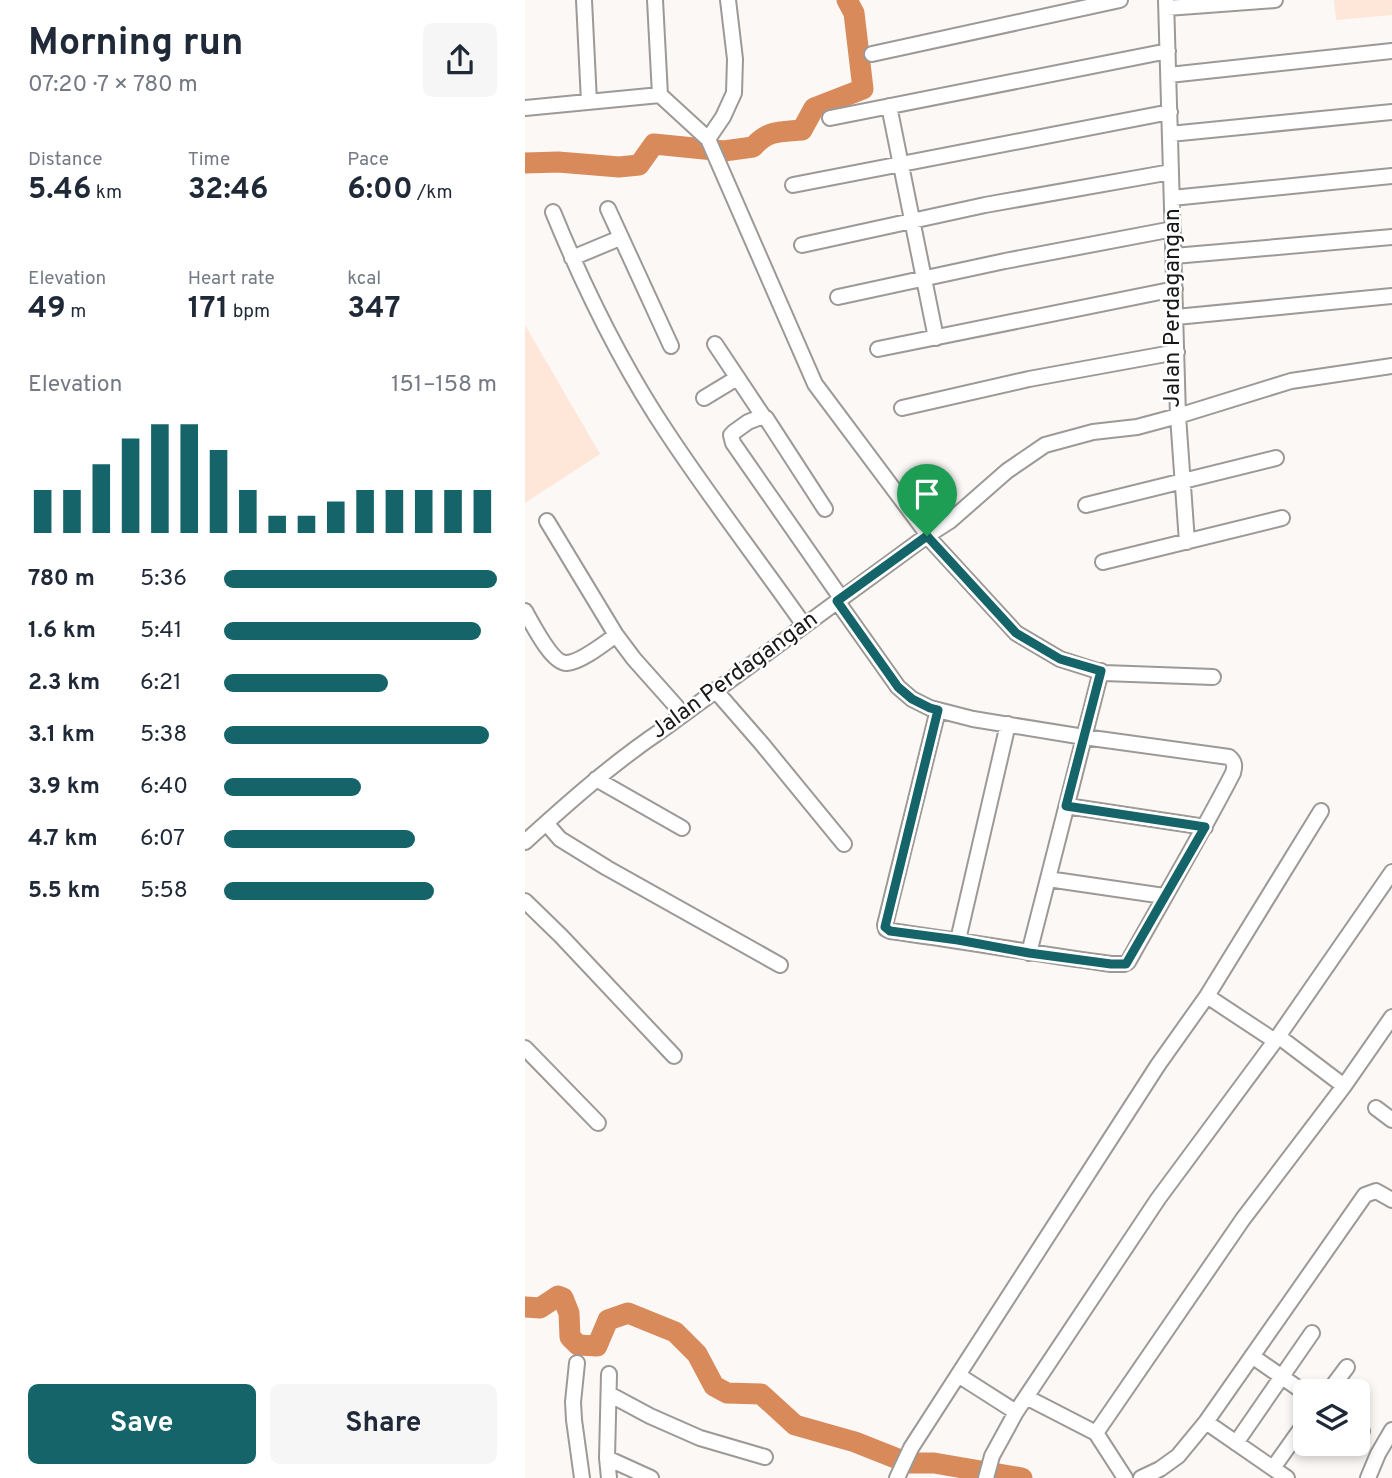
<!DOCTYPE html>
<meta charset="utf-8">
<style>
body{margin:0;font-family:Overpass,sans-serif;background:#f6f6f7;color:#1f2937;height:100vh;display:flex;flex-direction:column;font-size:26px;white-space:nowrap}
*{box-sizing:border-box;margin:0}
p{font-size:23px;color:#747a83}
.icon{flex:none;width:38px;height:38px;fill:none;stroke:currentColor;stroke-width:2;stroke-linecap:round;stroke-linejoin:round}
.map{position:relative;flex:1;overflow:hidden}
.drawer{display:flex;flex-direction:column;background:#fff;width:525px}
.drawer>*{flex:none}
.fabs{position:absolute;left:768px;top:1379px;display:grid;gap:14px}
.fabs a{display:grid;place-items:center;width:77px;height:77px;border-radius:10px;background:#fff;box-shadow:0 4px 10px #0003;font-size:35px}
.pin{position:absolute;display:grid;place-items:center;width:60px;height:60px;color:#fff;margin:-72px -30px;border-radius:50% 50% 50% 0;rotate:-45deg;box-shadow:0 0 7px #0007}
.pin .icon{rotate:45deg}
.round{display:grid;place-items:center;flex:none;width:74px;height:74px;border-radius:10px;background:#f6f6f7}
.head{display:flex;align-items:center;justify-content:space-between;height:119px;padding:0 28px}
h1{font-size:38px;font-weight:700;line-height:52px}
.metrics{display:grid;grid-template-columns:repeat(3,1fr);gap:10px;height:119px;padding:7px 28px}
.metrics div{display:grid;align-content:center}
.metrics b{font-size:30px;font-weight:700}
.metrics small{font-size:19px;font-weight:400}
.metrics p{font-size:19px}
.chart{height:196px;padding:14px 28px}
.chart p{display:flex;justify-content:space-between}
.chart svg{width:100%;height:126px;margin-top:7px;stroke:#156469;stroke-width:6}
.cta{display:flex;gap:14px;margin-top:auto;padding:14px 28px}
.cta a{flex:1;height:80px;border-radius:10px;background:#156469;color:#fff;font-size:28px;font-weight:700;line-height:80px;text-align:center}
.cta a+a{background:#f6f6f7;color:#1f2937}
ul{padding:0 28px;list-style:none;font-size:23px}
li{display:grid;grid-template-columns:112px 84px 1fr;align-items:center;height:52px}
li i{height:18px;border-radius:9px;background:#156469}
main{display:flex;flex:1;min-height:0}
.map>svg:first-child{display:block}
.green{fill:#fee6d8}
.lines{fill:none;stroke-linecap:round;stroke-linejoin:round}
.river{stroke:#d98a5a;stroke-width:21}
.minor-casing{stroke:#9c9997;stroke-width:18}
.minor{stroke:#fff;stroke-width:14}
.route-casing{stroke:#fff;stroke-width:14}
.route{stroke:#156469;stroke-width:9}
.labels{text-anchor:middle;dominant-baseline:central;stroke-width:5;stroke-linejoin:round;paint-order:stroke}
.street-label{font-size:23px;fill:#191818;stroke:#fff}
</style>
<main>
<section class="drawer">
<div class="head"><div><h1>Morning run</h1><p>07:20 · 7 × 780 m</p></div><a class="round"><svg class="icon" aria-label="share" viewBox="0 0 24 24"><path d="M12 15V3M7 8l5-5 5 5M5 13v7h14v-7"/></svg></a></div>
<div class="metrics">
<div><p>Distance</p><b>5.46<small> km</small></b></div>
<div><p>Time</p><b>32:46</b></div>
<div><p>Pace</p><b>6:00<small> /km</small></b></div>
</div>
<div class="metrics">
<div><p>Elevation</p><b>49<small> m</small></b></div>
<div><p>Heart rate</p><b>171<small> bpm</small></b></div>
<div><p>kcal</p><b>347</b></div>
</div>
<div class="chart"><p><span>Elevation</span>151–158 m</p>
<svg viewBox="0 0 160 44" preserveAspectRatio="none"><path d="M5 44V29M15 44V29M25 44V20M35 44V11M45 44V6M55 44V6M65 44V15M75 44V29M85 44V38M95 44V38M105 44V33M115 44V29M125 44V29M135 44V29M145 44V29M155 44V29"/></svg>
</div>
<ul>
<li><b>780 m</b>5:36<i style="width:100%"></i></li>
<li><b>1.6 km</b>5:41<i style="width:94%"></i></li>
<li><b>2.3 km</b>6:21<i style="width:60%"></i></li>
<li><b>3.1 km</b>5:38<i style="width:97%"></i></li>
<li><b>3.9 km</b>6:40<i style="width:50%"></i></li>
<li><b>4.7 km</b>6:07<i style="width:70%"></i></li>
<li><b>5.5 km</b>5:58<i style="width:77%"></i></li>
</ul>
<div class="cta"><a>Save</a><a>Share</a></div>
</section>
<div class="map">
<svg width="867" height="1478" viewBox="0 0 867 1478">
<rect width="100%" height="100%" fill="#fbf8f6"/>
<!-- green -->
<path class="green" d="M 809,0 L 867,0 L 867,15 L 811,20 Z
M 0,325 L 75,454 L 0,503 Z"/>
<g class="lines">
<!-- river -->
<path class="river" d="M 0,163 L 33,162 L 94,167 L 114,165 L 129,144 L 199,151 L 228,147 C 243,130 254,132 277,130 L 289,108 L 338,89 L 329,13 L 322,0
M 0,1307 L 15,1308 L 33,1296 L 38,1298 L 44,1313 L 45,1337 L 53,1345 L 72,1346 L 83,1320 L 103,1313 L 150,1332 L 172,1354 L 189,1386 L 202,1393 L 236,1394 L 270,1425 L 330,1442 L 383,1463 L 409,1463 L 497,1478"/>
<defs>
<path id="minor" d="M 59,0 L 64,102
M 130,0 L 135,95
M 642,8 L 750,0
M 347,54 L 595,0
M 644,75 L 867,51
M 364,106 L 411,338
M 0,108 L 135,95 L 183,139 L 290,384 L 403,535
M 305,118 L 643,51
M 645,134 L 867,112
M 183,139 L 198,117 L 209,93 L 210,59 L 203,0
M 268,185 L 645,112
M 647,198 L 867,176
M 83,209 L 146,346
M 28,212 C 60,290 96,364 143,434 C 186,499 234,561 279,625
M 277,245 L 460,205 L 646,172
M 649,256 L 867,237
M 47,258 L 95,238
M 313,297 L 480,261 L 648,229
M 651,317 L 867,296
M 190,344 L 238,416
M 353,349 L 650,289
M 179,398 L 212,378
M 377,408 L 504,379 L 652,352
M 561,505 L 751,458
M 300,509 L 241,418 L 238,416 L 223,422 L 209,432 L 206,435 L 208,443 L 316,598
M 22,521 L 91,635 L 109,659 L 158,714
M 402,536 L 491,633 L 535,659 L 579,673 L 688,677
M 662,542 L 653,416 L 766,381 L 867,366
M 578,562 L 757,518
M 312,601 L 373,687 L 387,699 L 405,708 L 448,719 L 559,737 L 704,757 C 710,762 710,766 708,773 C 675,837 638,899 603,962 L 599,964 L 586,964 C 512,954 439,941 365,931 L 361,929 L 360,925 L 413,710
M 0,611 C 7,623 27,664 42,663 C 56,662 80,643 91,635
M 190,690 L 237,744 L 319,844
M 71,779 L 157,828
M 542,806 L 680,827
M 21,823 L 35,839 L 82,868 L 255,965
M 0,842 C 44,802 88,763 137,730 L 403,535 L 425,521 L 482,471 L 520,445 L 568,432 L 612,427 L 653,416 L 641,0
M 523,879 L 639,896
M 0,901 L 36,936 L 149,1056
M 433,940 L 483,724
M 504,953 L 576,671
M 682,996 L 750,1041 L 867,872
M 753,1036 L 819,1086
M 0,1048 L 73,1123
M 851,1108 L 867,1120
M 727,1356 L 780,1393
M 52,1363 L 48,1402 L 49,1420 L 57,1478
M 84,1374 L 82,1458 L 84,1478
M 433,1375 L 491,1412
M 804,1391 L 822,1367
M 84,1394 L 125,1416 L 175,1438 L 240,1457
M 501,1397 L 571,1433 L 600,1478
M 681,1422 L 762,1478
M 833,1429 L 837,1431
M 571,1433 L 718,1219 L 819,1086 L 867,1017
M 711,1443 L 787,1333
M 82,1458 L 126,1478
M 748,1468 L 780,1423
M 372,1478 L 386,1448 L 633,1065 L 682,996 L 796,811
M 461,1478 L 467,1456 L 491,1412 L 633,1199 L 750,1041
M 616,1478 L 635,1469 L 653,1456 L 681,1422 L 840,1195 L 851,1191 L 867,1200
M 843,1478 L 853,1454 L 867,1430"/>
</defs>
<!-- minor casing -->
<use href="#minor" class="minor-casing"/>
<!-- minor -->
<use href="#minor" class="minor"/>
</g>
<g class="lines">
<defs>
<path id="route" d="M 402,536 L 491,633 L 535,659 L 576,671 L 541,806 L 680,827 L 601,964 L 586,964 L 504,953 L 433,940 L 365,931 L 360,927 L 413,710 L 405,708 L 387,699 L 373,687 L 312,601 Z"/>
</defs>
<!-- route casing -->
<use href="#route" class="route-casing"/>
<!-- route -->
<use href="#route" class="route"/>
</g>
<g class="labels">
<!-- street labels -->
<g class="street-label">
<text transform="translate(648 308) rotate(-90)">Jalan Perdagangan</text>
<text transform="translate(210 676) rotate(-36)">Jalan Perdagangan</text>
</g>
</g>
</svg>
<div class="fabs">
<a><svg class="icon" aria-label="layers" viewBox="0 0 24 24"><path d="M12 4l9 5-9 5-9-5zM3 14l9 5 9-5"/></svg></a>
</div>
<div class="pin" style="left:402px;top:536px;background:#1e9e55"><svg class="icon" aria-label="arrive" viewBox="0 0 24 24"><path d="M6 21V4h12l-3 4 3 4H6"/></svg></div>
</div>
</main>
